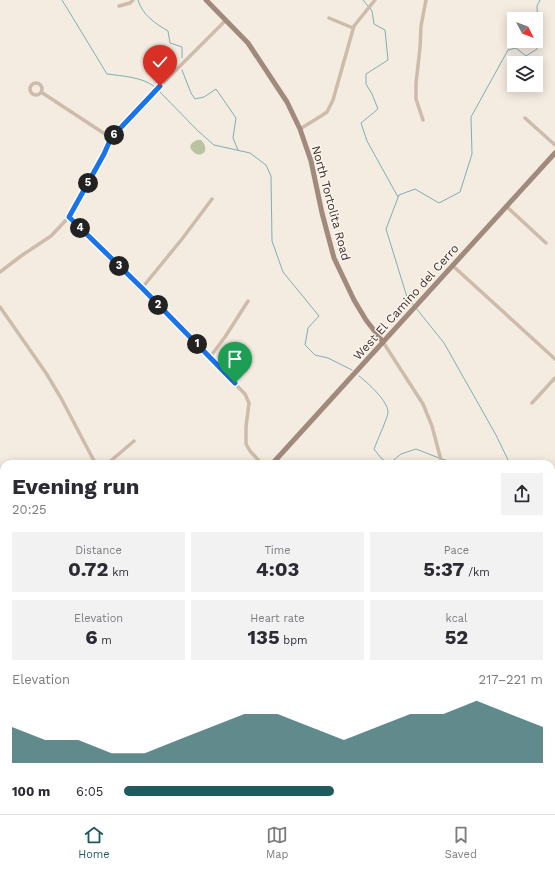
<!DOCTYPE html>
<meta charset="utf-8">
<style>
body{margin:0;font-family:"Work Sans",sans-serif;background:#f2f2f3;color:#2b2b33;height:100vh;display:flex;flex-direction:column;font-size:15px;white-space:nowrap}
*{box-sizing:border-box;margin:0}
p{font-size:13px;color:#7c7c81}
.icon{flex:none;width:22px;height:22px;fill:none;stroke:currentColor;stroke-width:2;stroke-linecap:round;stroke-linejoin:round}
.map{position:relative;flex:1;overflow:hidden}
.sheet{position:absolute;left:0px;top:460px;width:555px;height:354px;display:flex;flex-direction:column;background:#fff;border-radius:12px 12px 0 0;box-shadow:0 2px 10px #0003}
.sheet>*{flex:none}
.needle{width:26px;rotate:132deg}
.fabs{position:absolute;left:507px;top:12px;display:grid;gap:8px}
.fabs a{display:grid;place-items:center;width:36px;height:36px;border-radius:0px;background:#fff;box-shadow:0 2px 10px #0003;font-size:20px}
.pin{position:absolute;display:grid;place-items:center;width:34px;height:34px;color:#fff;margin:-41px -17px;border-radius:50% 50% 50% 0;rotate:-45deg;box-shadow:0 0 4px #0007}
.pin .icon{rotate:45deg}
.km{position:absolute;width:20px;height:20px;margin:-10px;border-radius:50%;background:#222;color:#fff;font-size:11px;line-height:20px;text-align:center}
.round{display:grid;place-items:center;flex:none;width:42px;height:42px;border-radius:0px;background:#f2f2f3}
.summary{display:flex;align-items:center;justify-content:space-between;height:68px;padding:0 12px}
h1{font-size:22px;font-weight:700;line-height:30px}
.stats{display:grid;grid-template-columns:repeat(3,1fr);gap:6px;height:68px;padding:4px 12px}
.stats div{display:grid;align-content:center;border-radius:0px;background:#f2f2f3;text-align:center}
.stats b{font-size:20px;font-weight:700}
.stats small{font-size:11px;font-weight:400}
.stats p{font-size:11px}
.chart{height:112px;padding:8px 12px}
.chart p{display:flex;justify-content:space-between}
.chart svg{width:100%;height:72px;margin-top:4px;fill:#1f5a5e;opacity:.7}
ul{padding:0 12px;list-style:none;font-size:13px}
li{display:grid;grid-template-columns:64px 48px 1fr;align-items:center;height:30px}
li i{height:10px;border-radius:5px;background:#1f5a5e}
.tabs{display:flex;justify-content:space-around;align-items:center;height:56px;border-top:1px solid #e1e1e2;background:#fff;font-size:11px;color:#7c7c81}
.tabs a{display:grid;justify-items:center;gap:2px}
.tabs .active{color:#1f5a5e}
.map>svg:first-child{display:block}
.green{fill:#b8c4a0}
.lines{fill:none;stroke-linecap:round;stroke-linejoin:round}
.stream{stroke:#7fb0b2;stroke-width:1}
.street{stroke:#cdbbac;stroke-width:3.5}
.secondary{stroke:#a18a7d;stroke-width:5}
.route-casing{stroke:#fff;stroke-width:8}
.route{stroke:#1a73e8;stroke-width:5}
.labels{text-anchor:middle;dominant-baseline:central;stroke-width:3;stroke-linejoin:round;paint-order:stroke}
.street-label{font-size:12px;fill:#3b302b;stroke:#fbf5ee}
</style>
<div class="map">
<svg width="555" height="814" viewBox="0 0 555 814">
<rect width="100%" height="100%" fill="#f4ebe1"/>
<!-- green -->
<path class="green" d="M 197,140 L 201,140 C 213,152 197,162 190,147 L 192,143 Z"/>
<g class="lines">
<!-- stream -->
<path class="stream" d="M 62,0 L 107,74 C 122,76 143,77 155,87
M 138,0 C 142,15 156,24 168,31 L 170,43 L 182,47 L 182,58
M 363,0 L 368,6
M 370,8 L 372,11 L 374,24 L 385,30 L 388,60 L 366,74 L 366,84 L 372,94 L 378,109 L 361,123 L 367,141 L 398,197
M 182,70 L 191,93 L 195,99 L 204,97 L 216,89 L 236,118 L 233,138 L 238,150
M 159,91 L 197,130 L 214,145 L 250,153 L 266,165 L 271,176 L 272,241 L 283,272 L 319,316 L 308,328 L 305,345 L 315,355 L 328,358 L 352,370
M 414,306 L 407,297 L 386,229 L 399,195 L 415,189 L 439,203 L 460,192 L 472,154 L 471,117 L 508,50 L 516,48 L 526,56 L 537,49 L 538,35 L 537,6 L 540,0
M 416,308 L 444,343 L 496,435 L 510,464
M 359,376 C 368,383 389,402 388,413 C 387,419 377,441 374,449 L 381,458 L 389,464 L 401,454 L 416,449 L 439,458
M 442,459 L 459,464
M 551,561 L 555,576
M 17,814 L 17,810
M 237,814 L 239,810
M 426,814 L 426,810"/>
<!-- street -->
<path class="street" d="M 119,6 L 130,3 L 133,0
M 329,18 L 353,28
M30 89a6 6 0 1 1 12 0a6 6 0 1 1-12 0Z
M 41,92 L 111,138
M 525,118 L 555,145
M 423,120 L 416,99 L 416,83 L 420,48 L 421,26 L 426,0
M 300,129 L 321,116 L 327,112 L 333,100 L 354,26 L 375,0
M 506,206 L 546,243
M 69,217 L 142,288 L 245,394 L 249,403 L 246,427 L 246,444 L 250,451 L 262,464
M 453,266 L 555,359
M 0,272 L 21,256 L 51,236 L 69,217 L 104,154 L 111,138 L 160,86 L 226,20
M 142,288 L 182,239 L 212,199
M 0,307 L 46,373 L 61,398 L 93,459 L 97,464
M 383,342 L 423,404 L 432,426 L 442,464
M 210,357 L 225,337 L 248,301
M 532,403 L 555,378
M 107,464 L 134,441
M 0,476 L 4,476
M 551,728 L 555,732
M 551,762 L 555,758
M 551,796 L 555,799
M 300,810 L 304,814
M 121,814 L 123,810
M 227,814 L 229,810
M 506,814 L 509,810
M 554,814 L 555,813"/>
<!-- secondary -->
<path class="secondary" d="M 206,0 L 248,43 L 287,102 L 300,129 L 311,161 L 322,213 L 334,258 L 354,300 L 366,320 L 383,342
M 272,464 L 555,153
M 0,764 L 4,759"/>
</g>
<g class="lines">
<defs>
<path id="route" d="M 160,86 L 111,138 L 104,154 L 69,217 L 142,288 L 235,383"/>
</defs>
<!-- route casing -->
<use href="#route" class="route-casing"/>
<!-- route -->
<use href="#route" class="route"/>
</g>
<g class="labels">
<!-- street labels -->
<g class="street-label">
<text transform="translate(331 203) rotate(75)">North Tortolita Road</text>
<text transform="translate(406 302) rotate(-48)">West El Camino del Cerro</text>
</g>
</g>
</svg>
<div class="fabs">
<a><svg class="needle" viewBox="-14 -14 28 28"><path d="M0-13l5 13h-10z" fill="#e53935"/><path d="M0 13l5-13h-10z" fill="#7c7c81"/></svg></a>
<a><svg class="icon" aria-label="layers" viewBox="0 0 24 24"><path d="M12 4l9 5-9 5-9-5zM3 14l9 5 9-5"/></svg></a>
</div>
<div class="pin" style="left:235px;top:383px;background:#1e9e55"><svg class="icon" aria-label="arrive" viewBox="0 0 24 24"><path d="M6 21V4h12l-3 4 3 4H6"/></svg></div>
<div class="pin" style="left:160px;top:86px;background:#d93025"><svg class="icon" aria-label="check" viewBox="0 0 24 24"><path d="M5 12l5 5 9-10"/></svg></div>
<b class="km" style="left:197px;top:344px">1</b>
<b class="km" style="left:158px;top:305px">2</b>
<b class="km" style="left:119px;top:266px">3</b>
<b class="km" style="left:80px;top:228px">4</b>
<b class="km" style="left:88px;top:183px">5</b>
<b class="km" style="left:114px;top:135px">6</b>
<section class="sheet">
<div class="summary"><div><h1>Evening run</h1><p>20:25</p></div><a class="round"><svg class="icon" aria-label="share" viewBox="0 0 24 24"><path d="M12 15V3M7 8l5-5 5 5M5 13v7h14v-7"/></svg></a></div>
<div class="stats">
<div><p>Distance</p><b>0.72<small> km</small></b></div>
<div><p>Time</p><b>4:03</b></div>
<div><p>Pace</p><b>5:37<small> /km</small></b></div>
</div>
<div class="stats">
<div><p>Elevation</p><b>6<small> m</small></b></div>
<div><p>Heart rate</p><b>135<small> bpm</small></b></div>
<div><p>kcal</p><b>52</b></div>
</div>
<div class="chart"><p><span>Elevation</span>217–221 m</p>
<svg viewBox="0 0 160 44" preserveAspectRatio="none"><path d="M0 44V22L10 30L20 30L30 38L40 38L50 30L60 22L70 14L80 14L90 22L100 30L110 22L120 14L130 14L140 6L150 14L160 22V44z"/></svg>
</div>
<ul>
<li><b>100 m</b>6:05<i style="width:50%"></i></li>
</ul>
</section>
</div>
<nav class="tabs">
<a class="active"><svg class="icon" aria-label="home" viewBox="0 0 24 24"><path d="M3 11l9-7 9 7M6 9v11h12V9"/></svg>Home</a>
<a><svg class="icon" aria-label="map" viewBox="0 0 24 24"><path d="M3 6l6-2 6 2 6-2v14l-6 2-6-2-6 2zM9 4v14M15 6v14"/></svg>Map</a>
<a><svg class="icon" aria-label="saved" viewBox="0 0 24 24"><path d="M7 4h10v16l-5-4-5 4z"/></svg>Saved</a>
</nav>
